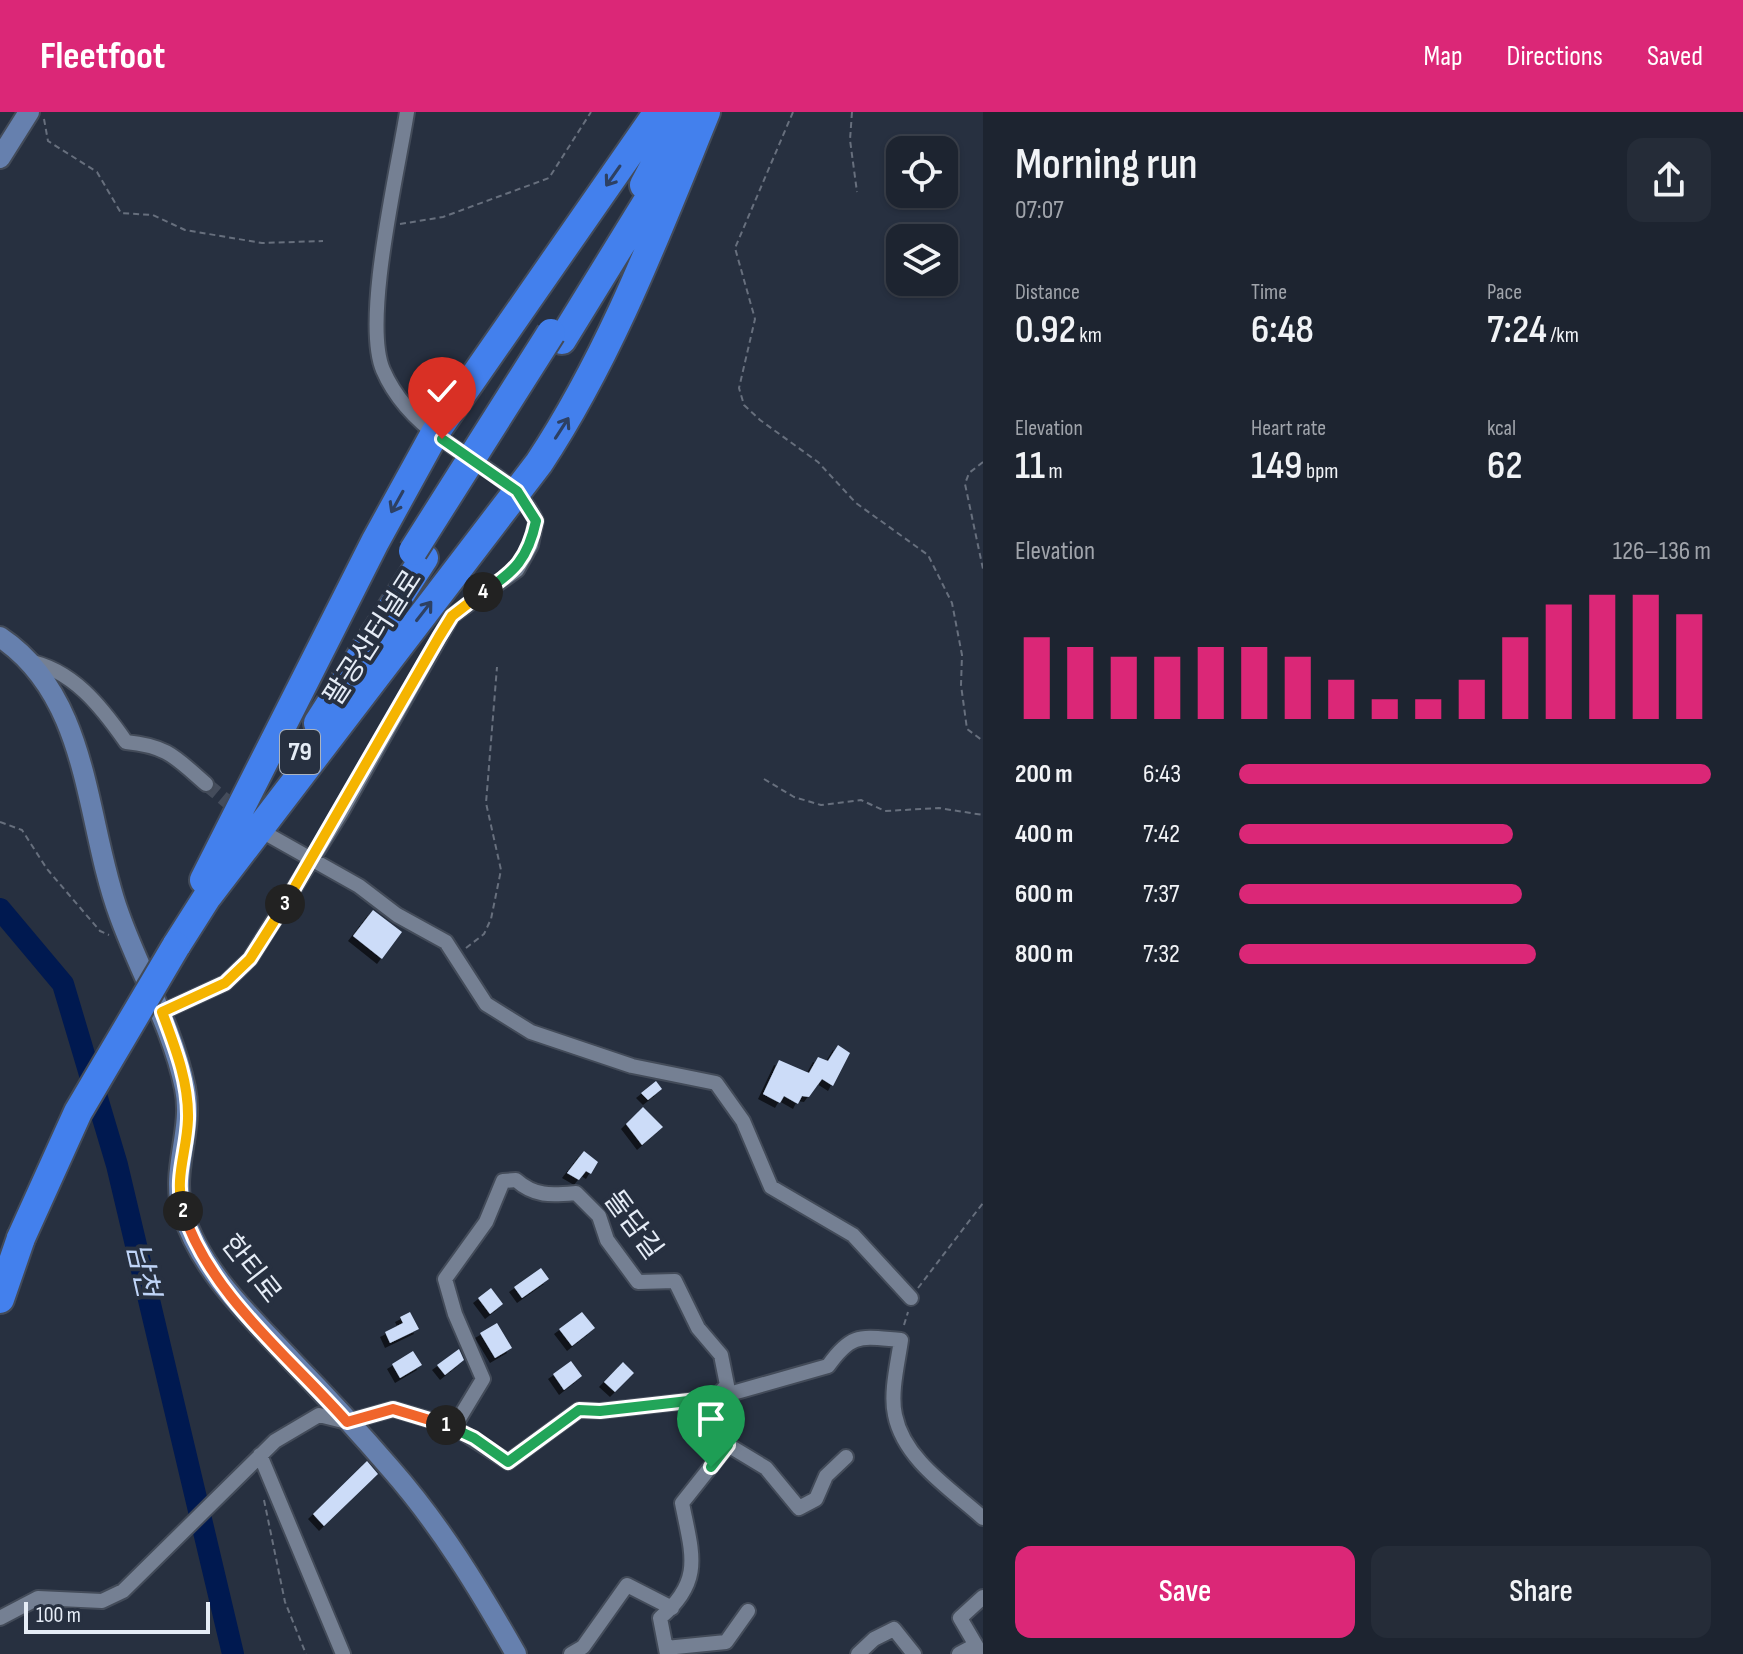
<!DOCTYPE html>
<meta charset="utf-8">
<style>
body{margin:0;font-family:"Sofia Sans Condensed","Noto Sans KR",sans-serif;background:#252c38;color:#f1f3f6;height:100vh;display:flex;flex-direction:column;font-size:30px;white-space:nowrap}
*{box-sizing:border-box;margin:0}
p{font-size:26px;color:#a0a4ab}
.icon{flex:none;width:44px;height:44px;fill:none;stroke:currentColor;stroke-width:2;stroke-linecap:round;stroke-linejoin:round}
.map{position:relative;flex:1;overflow:hidden}
.sheet{display:flex;flex-direction:column;background:#1d2430;width:760px}
.sheet>*{flex:none}
.controls{position:absolute;left:886px;top:24px;display:grid;gap:16px}
.controls a{display:grid;place-items:center;width:72px;height:72px;border-radius:16px;background:#1d2430;box-shadow:0 2px 6px #0004,0 0 0 2px #3b414c;font-size:40px}
.scale{position:absolute;left:24px;bottom:20px;width:186px;box-sizing:border-box;padding-left:8px;border:4px solid #e5ecf6;border-top:0;font-size:22px;line-height:28px;white-space:nowrap;color:#e5ecf6;-webkit-text-stroke:6px #273040;paint-order:stroke}
.pin{position:absolute;display:grid;place-items:center;width:68px;height:68px;color:#fff;margin:-82px -34px;border-radius:50% 50% 50% 0;rotate:-45deg;box-shadow:0 0 8px #0007}
.pin .icon{rotate:45deg}
.km{position:absolute;width:40px;height:40px;margin:-20px;border-radius:50%;background:#222;color:#fff;font-size:22px;line-height:40px;text-align:center}
.round{display:grid;place-items:center;flex:none;width:84px;height:84px;border-radius:16px;background:#252c38}
.headline{display:flex;align-items:center;justify-content:space-between;height:136px;padding:0 32px}
h1{font-size:44px;font-weight:600;line-height:60px}
.metrics{display:grid;grid-template-columns:repeat(3,1fr);gap:12px;height:136px;padding:8px 32px}
.metrics div{display:grid;align-content:center}
.metrics b{font-size:40px;font-weight:600}
.metrics small{font-size:22px;font-weight:400}
.metrics p{font-size:22px}
.chart{height:224px;padding:16px 32px}
.chart p{display:flex;justify-content:space-between}
.chart svg{width:100%;height:144px;margin-top:8px;stroke:#db2777;stroke-width:6}
.button{display:flex;gap:16px;margin-top:auto;padding:16px 32px}
.button a{flex:1;height:92px;border-radius:16px;background:#db2777;color:#fff;font-size:32px;font-weight:600;line-height:92px;text-align:center}
.button a+a{background:#252c38;color:#f1f3f6}
ul{padding:0 32px;list-style:none;font-size:26px}
li{display:grid;grid-template-columns:128px 96px 1fr;align-items:center;height:60px}
li i{height:20px;border-radius:10px;background:#db2777}
header{display:flex;align-items:center;gap:48px;box-sizing:border-box;height:112px;padding:0 40px;background:#db2777;color:#fff}
header strong{font-size:38px}
nav{display:flex;gap:44px;margin-inline-start:auto;font-size:28px}
main{display:flex;flex:1;min-height:0}
.map>svg:first-child{display:block}
.lines{fill:none;stroke-linecap:round;stroke-linejoin:round}
.river{stroke:#001950;stroke-width:22}
.building{fill:#ccdcf8;filter:url(#shadow)}
.street-tunnel{stroke:#444c5b;stroke-width:14;stroke-dasharray:14 7;stroke-linecap:butt}
.street-casing{stroke:#434b59;stroke-width:18}
.secondary-casing{stroke:#434b59;stroke-width:24}
.highway-casing{stroke:#434b59;stroke-width:32}
.path{stroke:#676f7d;stroke-width:2;stroke-dasharray:6 4;stroke-linecap:butt}
.street{stroke:#758093;stroke-width:14}
.secondary{stroke:#6680ae;stroke-width:20}
.highway{stroke:#4380ed;stroke-width:28}
.highway-bridge-casing{stroke:#434b59;stroke-width:32;stroke-linecap:butt}
.highway-bridge{stroke:#4380ed;stroke-width:28}
.oneway{stroke:#2d4063}
.split-1-casing{stroke:#fff;stroke-width:16}
.split-2-casing{stroke:#fff;stroke-width:16}
.split-3-casing{stroke:#fff;stroke-width:16}
.split-4-casing{stroke:#fff;stroke-width:16}
.split-5-casing{stroke:#fff;stroke-width:16}
.split-1{stroke:#22a559;stroke-width:10}
.split-2{stroke:#f0652b;stroke-width:10}
.split-3{stroke:#f5b400;stroke-width:10}
.split-4{stroke:#f5b400;stroke-width:10}
.split-5{stroke:#22a559;stroke-width:10}
.labels{text-anchor:middle;dominant-baseline:central;stroke-width:8;stroke-linejoin:round;paint-order:stroke}
.shield{fill:#273040;stroke:#acb4bf;stroke-width:2}
.shield-label{font-size:26px;font-weight:bold;fill:#e5ecf6}
.street-label{font-size:28px;fill:#e5ecf6;stroke:#273040}
.water-label{font-size:30px;font-style:italic;fill:#bfd4f7;stroke:#273040}
</style>
<header>
<strong>Fleetfoot</strong>
<nav><a>Map</a><a>Directions</a><a>Saved</a></nav>
</header>
<main>
<div class="map">
<svg width="983" height="1542" viewBox="0 0 983 1542">
<defs>
<filter id="shadow"><feDropShadow dx="-5" dy="5" stdDeviation="0" flood-color="#0009"/></filter>
</defs>
<rect width="100%" height="100%" fill="#273040"/>
<g class="lines">
<!-- river -->
<path class="river" d="M 0,797 L 63,872 L 117,1053 L 233,1542"/>
</g>
<!-- building -->
<path class="building" d="M 373,798 L 402,820 L 382,847 L 353,824 Z
M 838,933 L 850,941 L 833,974 L 822,967 L 809,985 L 802,984 L 798,992 L 784,984 L 780,991 L 763,982 L 779,948 L 809,961 L 818,945 L 828,949 Z
M 656,969 L 662,977 L 648,988 L 641,981 Z
M 643,995 L 663,1015 L 642,1033 L 626,1012 Z
M 584,1039 L 598,1050 L 591,1062 L 586,1059 L 579,1068 L 567,1061 Z
M 541,1156 L 549,1167 L 522,1186 L 514,1175 Z
M 491,1176 L 503,1192 L 490,1202 L 478,1186 Z
M 410,1200 L 419,1217 L 390,1231 L 385,1220 L 403,1211 L 400,1205 Z
M 582,1200 L 595,1216 L 572,1234 L 559,1217 Z
M 497,1211 L 512,1236 L 495,1246 L 480,1221 Z
M 459,1237 L 464,1248 L 445,1263 L 437,1253 Z
M 413,1239 L 422,1253 L 400,1266 L 392,1252 Z
M 571,1249 L 582,1264 L 564,1278 L 553,1262 Z
M 623,1250 L 634,1261 L 615,1280 L 604,1270 Z
M 367,1349 L 378,1362 L 324,1414 L 313,1402 Z"/>
<g class="lines">
<!-- street-tunnel -->
<path class="street-tunnel" d="M 206,672 L 240,700"/>
<defs>
<path id="street" d="M 27,549 C 72,557 101,594 126,630 C 168,634 176,646 206,672
M 265,721 L 359,774 L 397,803 L 446,830 L 486,892 L 531,920 L 632,954 L 716,971 L 743,1009 L 771,1075 L 853,1123 L 911,1186
M 162,900 L 225,871 L 250,847 L 341,701 L 452,504 L 517,458 L 531,433 L 536,409 C 519,370 475,352 442,327 C 417,309 395,286 383,258 C 362,209 398,58 407,0
M 454,1315 L 483,1267 L 455,1202 L 445,1167 L 486,1110 L 503,1069 L 516,1068 C 535,1085 552,1083 576,1081 L 599,1104 L 607,1128 L 638,1170 L 675,1169 L 698,1216 L 721,1243 L 727,1273 L 715,1286 L 728,1333 L 682,1391 C 692,1442 704,1469 660,1506 L 667,1542
M 728,1333 L 766,1356 L 799,1396 L 816,1387 L 826,1364 L 846,1345
M 260,1343 L 343,1542
M 0,1506 L 38,1486 L 102,1489 L 123,1479 L 275,1329 L 319,1303 L 347,1310 L 393,1297 L 454,1315 L 508,1350 L 579,1298 L 600,1299 L 715,1286 L 828,1254 C 852,1220 861,1225 901,1228 C 898,1250 890,1281 895,1303 C 904,1348 951,1377 983,1406
M 666,1536 L 726,1530 L 748,1499
M 571,1542 L 583,1535 L 627,1473 L 672,1496
M 858,1542 L 874,1527 L 894,1517 L 914,1542
M 959,1542 L 974,1534
M 981,1542 L 960,1506 L 983,1485"/>
<path id="secondary" d="M 0,46 L 29,0
M 0,525 C 91,586 85,710 119,802 C 140,861 172,914 185,976 C 194,1019 170,1058 183,1101 C 201,1160 252,1206 293,1250 C 327,1285 360,1321 391,1357 C 441,1414 479,1477 516,1542"/>
<path id="highway" d="M 644,73 L 683,0
M 562,228 L 666,59
M 318,611 L 424,446
M 204,768 L 375,430 L 435,321 L 658,0
M 208,784 L 539,351 C 611,242 657,120 706,0
M 176,834 L 216,771
M 0,1187 L 21,1126"/>
</defs>
<!-- street casing -->
<use href="#street" class="street-casing"/>
<!-- secondary casing -->
<use href="#secondary" class="secondary-casing"/>
<!-- highway casing -->
<use href="#highway" class="highway-casing"/>
<!-- path -->
<path class="path" d="M 793,0 L 735,136 L 755,207 L 739,276 L 744,293 L 760,308 L 818,350 L 856,391 L 928,443 L 952,491 L 962,543 L 961,573 L 967,617 L 983,629
M 852,0 L 850,28 L 857,80
M 44,7 L 48,29 L 97,60 L 121,101 L 153,103 L 185,118 L 262,131 L 323,129
M 400,112 L 443,105 L 549,66 L 591,0
M 983,350 L 969,361 L 965,372 L 983,457
M 764,667 L 794,685 L 821,693 L 861,688 L 885,699 L 939,696 L 983,703
M 0,710 L 22,718 L 47,757 L 100,819 L 109,823
M 466,836 L 484,822 L 491,807 L 501,758 L 486,691 L 497,555
M 918,1176 L 983,1091
M 904,1213 L 908,1200
M 264,1388 L 285,1490 L 306,1542"/>
<!-- street -->
<use href="#street" class="street"/>
<!-- secondary -->
<use href="#secondary" class="secondary"/>
<!-- highway -->
<use href="#highway" class="highway"/>
<defs>
<path id="highway-bridge" d="M 413,439 L 551,221
M 21,1126 L 78,1000 L 176,834"/>
</defs>
<!-- highway-bridge casing -->
<use href="#highway-bridge" class="highway-bridge-casing"/>
<!-- highway-bridge -->
<use href="#highway-bridge" class="highway-bridge"/>
</g>
<!-- one-way arrows -->
<defs><path id="oneway-shaft" d="M-6 0H5M1.5-3L5.5 0L1.5 3" fill="none" stroke-width="1.6" stroke-linecap="round" stroke-linejoin="round" transform="scale(2)"/></defs>
<g class="oneway">
<use href="#oneway-shaft" transform="translate(613 64) rotate(125)"/>
<use href="#oneway-shaft" transform="translate(562 316) rotate(-57)"/>
<use href="#oneway-shaft" transform="translate(397 390) rotate(119)"/>
<use href="#oneway-shaft" transform="translate(424 499) rotate(-52)"/>
</g>
<g class="lines">
<defs>
<path id="split-1" d="M 446,1313 L 474,1326 L 508,1350 L 579,1298 L 600,1299 L 715,1286 L 728,1333 L 711,1355"/>
<path id="split-2" d="M 183,1099 C 209,1182 291,1246 347,1310 L 393,1297 L 446,1313"/>
<path id="split-3" d="M 183,1099 C 174,1065 187,1040 188,1007 C 189,970 175,935 162,900 L 225,871 L 250,847 L 285,792"/>
<path id="split-4" d="M 285,792 L 439,525 L 452,504 L 483,480"/>
<path id="split-5" d="M 442,327 L 517,379 L 536,409 C 528,446 515,460 483,480"/>
</defs>
<!-- split-1 casing -->
<use href="#split-1" class="split-1-casing"/>
<!-- split-2 casing -->
<use href="#split-2" class="split-2-casing"/>
<!-- split-3 casing -->
<use href="#split-3" class="split-3-casing"/>
<!-- split-4 casing -->
<use href="#split-4" class="split-4-casing"/>
<!-- split-5 casing -->
<use href="#split-5" class="split-5-casing"/>
<!-- split-1 -->
<use href="#split-1" class="split-1"/>
<!-- split-2 -->
<use href="#split-2" class="split-2"/>
<!-- split-3 -->
<use href="#split-3" class="split-3"/>
<!-- split-4 -->
<use href="#split-4" class="split-4"/>
<!-- split-5 -->
<use href="#split-5" class="split-5"/>
</g>
<g class="labels">
<!-- shield labels -->
<rect class="shield" x="280" y="618" width="40" height="44" rx="6"/>
<g class="shield-label">
<text x="300" y="640">79</text>
</g>
<!-- street labels -->
<g class="street-label">
<text transform="translate(373 526) rotate(-57)">팔공산터널로</text>
<text transform="translate(633 1113) rotate(54)">돌담길</text>
<text transform="translate(251 1157) rotate(52)">한티로</text>
</g>
<!-- water labels -->
<g class="water-label">
<text transform="translate(142 1158) rotate(77)">남천</text>
</g>
</g>
</svg>
<div class="controls">
<a><svg class="icon" aria-label="locate" viewBox="0 0 24 24"><circle cx="12" cy="12" r="6"/><path d="M12 2v4M12 18v4M2 12h4M18 12h4"/></svg></a>
<a><svg class="icon" aria-label="layers" viewBox="0 0 24 24"><path d="M12 4l9 5-9 5-9-5zM3 14l9 5 9-5"/></svg></a>
</div>
<div class="scale">100 m</div>
<div class="pin" style="left:711px;top:1355px;background:#1e9e55"><svg class="icon" aria-label="arrive" viewBox="0 0 24 24"><path d="M6 21V4h12l-3 4 3 4H6"/></svg></div>
<div class="pin" style="left:442px;top:327px;background:#d93025"><svg class="icon" aria-label="check" viewBox="0 0 24 24"><path d="M5 12l5 5 9-10"/></svg></div>
<b class="km" style="left:446px;top:1313px">1</b>
<b class="km" style="left:183px;top:1099px">2</b>
<b class="km" style="left:285px;top:792px">3</b>
<b class="km" style="left:483px;top:480px">4</b>
</div>
<section class="sheet">
<div class="headline"><div><h1>Morning run</h1><p>07:07</p></div><a class="round"><svg class="icon" aria-label="share" viewBox="0 0 24 24"><path d="M12 15V3M7 8l5-5 5 5M5 13v7h14v-7"/></svg></a></div>
<div class="metrics">
<div><p>Distance</p><b>0.92<small> km</small></b></div>
<div><p>Time</p><b>6:48</b></div>
<div><p>Pace</p><b>7:24<small> /km</small></b></div>
</div>
<div class="metrics">
<div><p>Elevation</p><b>11<small> m</small></b></div>
<div><p>Heart rate</p><b>149<small> bpm</small></b></div>
<div><p>kcal</p><b>62</b></div>
</div>
<div class="chart"><p><span>Elevation</span>126–136 m</p>
<svg viewBox="0 0 160 44" preserveAspectRatio="none"><path d="M5 44V19M15 44V22M25 44V25M35 44V25M45 44V22M55 44V22M65 44V25M75 44V32M85 44V38M95 44V38M105 44V32M115 44V19M125 44V9M135 44V6M145 44V6M155 44V12"/></svg>
</div>
<ul>
<li><b>200 m</b>6:43<i style="width:100%"></i></li>
<li><b>400 m</b>7:42<i style="width:58%"></i></li>
<li><b>600 m</b>7:37<i style="width:60%"></i></li>
<li><b>800 m</b>7:32<i style="width:63%"></i></li>
</ul>
<div class="button"><a>Save</a><a>Share</a></div>
</section>
</main>
